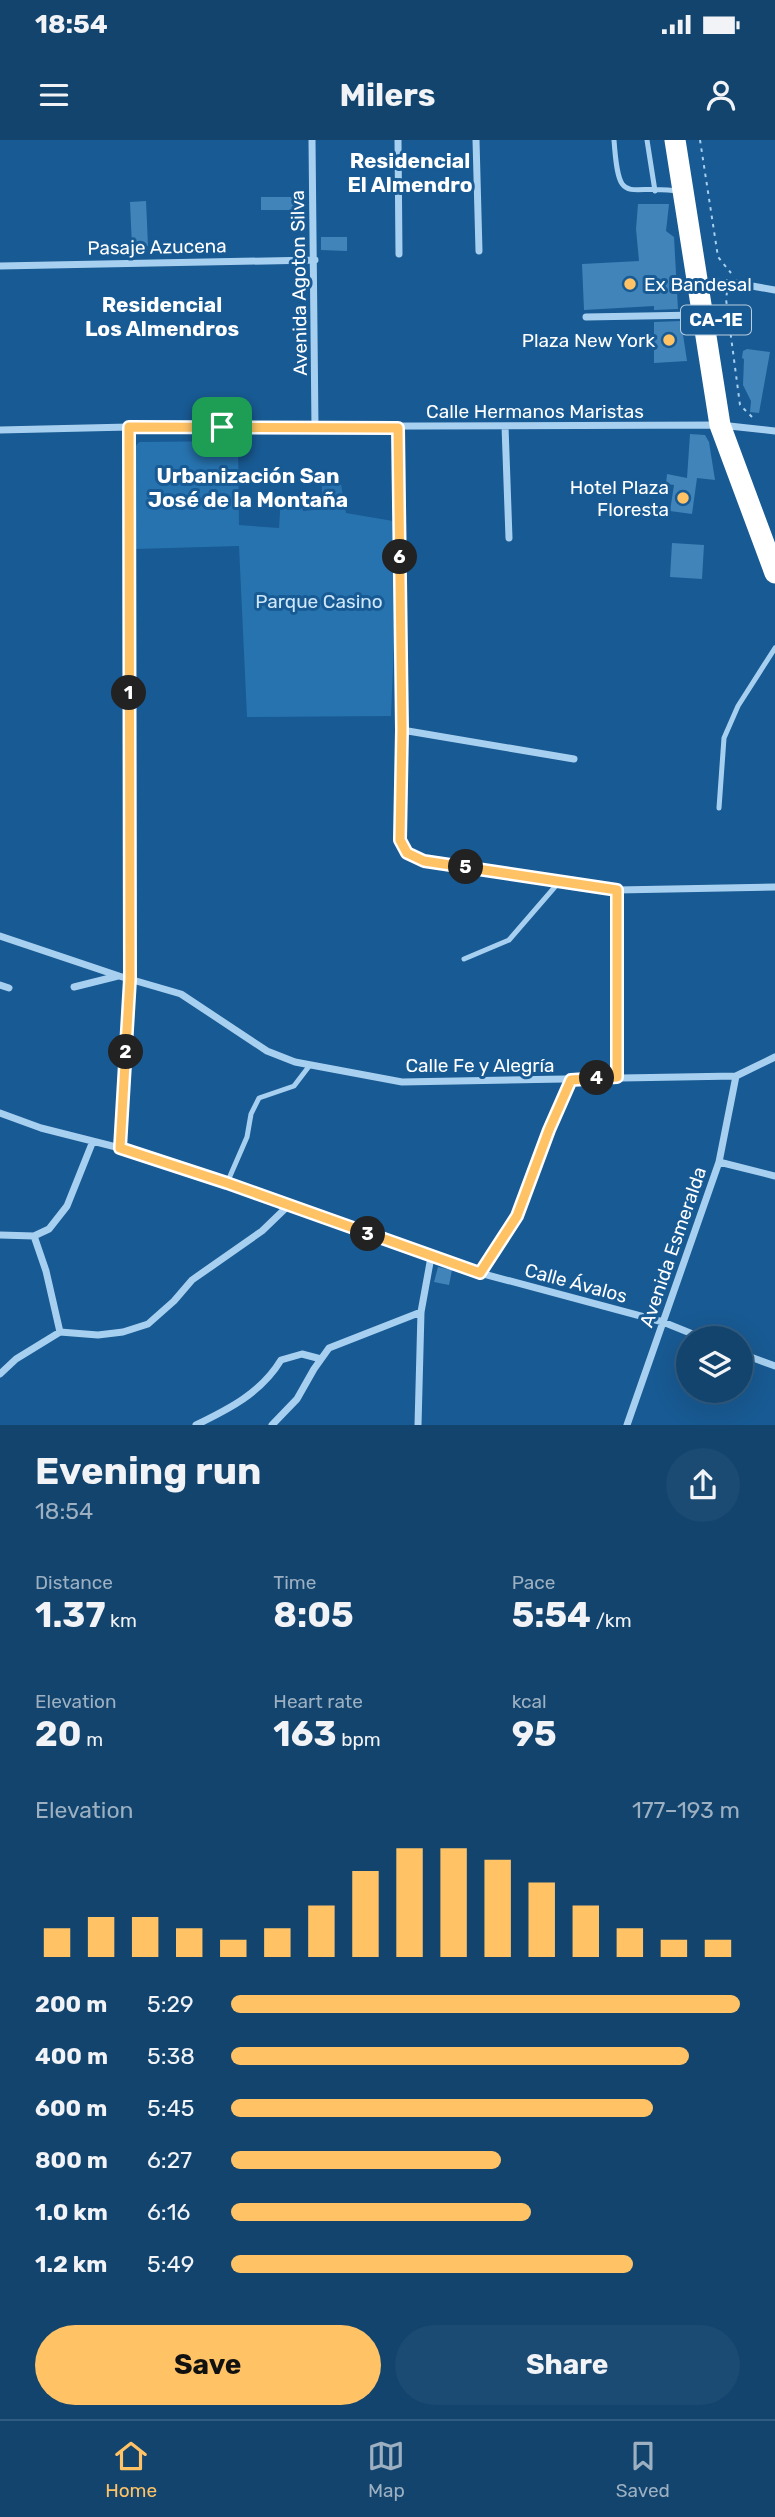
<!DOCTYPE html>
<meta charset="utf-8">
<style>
body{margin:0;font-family:Rubik,sans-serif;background:#1b4b73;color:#f1f3f6;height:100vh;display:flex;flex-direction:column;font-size:26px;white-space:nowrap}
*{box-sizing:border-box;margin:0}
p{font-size:23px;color:#9cb0c2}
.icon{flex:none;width:38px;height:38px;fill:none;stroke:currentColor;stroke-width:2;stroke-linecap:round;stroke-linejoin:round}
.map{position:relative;height:1285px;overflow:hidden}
.panel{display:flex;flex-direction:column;background:#12446e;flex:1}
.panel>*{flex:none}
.buttons{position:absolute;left:676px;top:1186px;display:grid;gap:14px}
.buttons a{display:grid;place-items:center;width:77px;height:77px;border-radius:50%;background:#12446e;box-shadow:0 7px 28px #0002,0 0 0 2px #315c81;font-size:35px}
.pin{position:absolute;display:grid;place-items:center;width:60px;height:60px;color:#fff;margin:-30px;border-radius:14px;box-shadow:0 4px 10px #0006}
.km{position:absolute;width:35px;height:35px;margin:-18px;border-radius:50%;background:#222;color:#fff;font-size:19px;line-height:35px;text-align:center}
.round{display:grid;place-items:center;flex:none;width:74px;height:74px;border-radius:37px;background:#1b4b73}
.summary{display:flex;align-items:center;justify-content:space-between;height:119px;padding:0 35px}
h1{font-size:38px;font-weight:700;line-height:52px}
.stats{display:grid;grid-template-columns:repeat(3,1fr);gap:10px;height:119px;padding:7px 35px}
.stats div{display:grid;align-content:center}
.stats b{font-size:35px;font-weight:700}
.stats small{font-size:19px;font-weight:400}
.stats p{font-size:19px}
.chart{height:196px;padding:14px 35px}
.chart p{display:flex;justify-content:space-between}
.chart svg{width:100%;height:126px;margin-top:7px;stroke:#ffc366;stroke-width:6}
.button{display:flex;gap:14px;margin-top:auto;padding:14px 35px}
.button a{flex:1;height:80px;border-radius:42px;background:#ffc366;color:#111;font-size:28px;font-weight:700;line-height:80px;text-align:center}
.button a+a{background:#1b4b73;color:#f1f3f6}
ul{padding:0 35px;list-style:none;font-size:23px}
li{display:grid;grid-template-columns:112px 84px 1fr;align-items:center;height:52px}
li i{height:18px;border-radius:9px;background:#ffc366}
.status{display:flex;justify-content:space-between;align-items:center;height:49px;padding:0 35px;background:#12446e;direction:ltr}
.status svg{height:19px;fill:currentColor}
header{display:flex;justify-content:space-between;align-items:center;height:91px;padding:0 35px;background:#12446e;font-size:32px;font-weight:700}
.tabs{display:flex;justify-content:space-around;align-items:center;height:98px;border-top:2px solid #315c81;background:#12446e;font-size:19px;color:#9cb0c2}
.tabs a{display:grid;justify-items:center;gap:4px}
.tabs .on{color:#ffc366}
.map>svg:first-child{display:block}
.green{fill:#2773af}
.building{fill:#4084ba}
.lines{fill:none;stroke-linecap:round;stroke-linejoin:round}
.path{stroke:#a7d0f0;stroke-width:2;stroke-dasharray:3.5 5;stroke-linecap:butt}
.lane{stroke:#a7d0f0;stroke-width:5}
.street{stroke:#a7d0f0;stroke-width:7}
.highway{stroke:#fff;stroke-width:21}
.route-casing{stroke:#fff;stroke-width:14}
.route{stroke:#ffc366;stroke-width:9}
.poi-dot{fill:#ffc366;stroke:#185a93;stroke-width:2.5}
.labels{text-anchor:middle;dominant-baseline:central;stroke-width:6;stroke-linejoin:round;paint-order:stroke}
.shield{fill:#185a93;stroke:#bacedf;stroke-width:2}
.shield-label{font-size:18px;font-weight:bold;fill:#fff}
.street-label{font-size:19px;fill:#fff;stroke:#185a93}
.poi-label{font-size:19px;fill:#fff;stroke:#185a93;text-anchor:end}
.park-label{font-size:19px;fill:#cee7fb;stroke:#185a93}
.neighbourhood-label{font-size:21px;font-weight:bold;fill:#fff;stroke:#185a93}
</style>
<div class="status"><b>18:54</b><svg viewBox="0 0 49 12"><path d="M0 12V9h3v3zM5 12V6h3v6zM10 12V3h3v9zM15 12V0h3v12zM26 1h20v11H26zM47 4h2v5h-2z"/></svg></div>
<header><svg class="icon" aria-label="menu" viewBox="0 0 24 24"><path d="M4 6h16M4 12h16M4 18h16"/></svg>Milers<svg class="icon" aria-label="person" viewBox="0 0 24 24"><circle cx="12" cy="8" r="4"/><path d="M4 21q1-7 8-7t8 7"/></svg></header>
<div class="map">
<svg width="775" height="1285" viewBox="0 0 775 1285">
<rect width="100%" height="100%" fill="#185a93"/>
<!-- green -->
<path class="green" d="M 238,301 L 239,385 L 279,388 L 281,356 L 300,355 L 303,371 L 322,369 L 322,344 L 341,344 L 346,373 L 399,382 L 391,576 L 247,577 L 239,406 L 135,409 L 135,307 L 139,302 Z"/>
<!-- building -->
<path class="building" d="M 261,57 L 299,57 L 299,70 L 261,70 Z
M 146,61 L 148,106 L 132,107 L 130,62 Z
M 638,64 L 669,64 L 666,91 L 674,97 L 678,169 L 654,170 L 654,166 L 584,170 L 582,124 L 639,121 L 636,89 Z
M 321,97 L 347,97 L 347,111 L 321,110 Z
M 681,181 L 687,221 L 654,223 L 654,182 Z
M 747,209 L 770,212 L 759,273 L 750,272 L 751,261 L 743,245 L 744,219 L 742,218 L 743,211 Z
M 690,294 L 705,295 L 709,302 L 715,340 L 697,338 L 692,374 L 670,371 L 674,345 L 666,344 L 667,334 L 687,338 Z
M 672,403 L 704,405 L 702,439 L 670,437 Z
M 438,1127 L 452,1130 L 449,1145 L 434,1142 Z"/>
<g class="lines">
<!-- path -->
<path class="path" d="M 700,0 L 718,117 L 731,133
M 727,152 L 726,159 L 740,265 L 752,277"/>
<!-- lane -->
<path class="lane" d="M 614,0 C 619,70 626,43 679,51
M 647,0 L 655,51
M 719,668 L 724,598 L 738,566 L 775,508
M 464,819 L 509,800 L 560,741
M 227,1043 L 247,997 L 251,974 L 259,958 L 294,946 L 310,925"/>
<!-- street -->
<path class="street" d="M 312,0 L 315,287
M 398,0 L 399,114
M 476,0 L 479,111
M 0,126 L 315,120
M 710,142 L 735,143 L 775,150
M 586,177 L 699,175
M 505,286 L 509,398
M 398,288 L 402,590 L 400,700 L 407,713 L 424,721 L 617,750 L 775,747
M 0,290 L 129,287 L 720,285 L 775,291
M 402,590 L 574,619
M 0,796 L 119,836 L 181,854 L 267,911 L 295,922 L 402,942 L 736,936 L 775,917
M 0,845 L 9,848
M 74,847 L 118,836
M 617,937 L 617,750
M 0,973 L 41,988 L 120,1008 L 227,1043 L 480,1133 L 663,1182 L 705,1199
M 120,1008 L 130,839 L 129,287
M 719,1022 L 775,1036
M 0,1095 L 34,1096 L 46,1131 L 60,1192
M 34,1096 L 49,1089 L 67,1066 L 93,1001
M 480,1133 L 517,1076 L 549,990 L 571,940
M 740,1213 L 775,1226
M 0,1234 L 16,1219 L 60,1192 L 98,1195 L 123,1192 L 148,1184 L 174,1161 L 192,1140 L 262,1091 L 289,1065
M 196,1285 C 229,1269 261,1253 281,1220 L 302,1214 L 321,1219
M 272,1285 L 297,1259 L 314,1229 L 329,1208 L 421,1172
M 418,1285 L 421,1172 L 431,1117
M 627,1285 L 719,1022 L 736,936"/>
<!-- highway -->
<path class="highway" d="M 675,0 L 720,285 L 775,433"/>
</g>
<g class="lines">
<defs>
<path id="route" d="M 129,287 L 398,288 L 402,590 L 400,700 L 407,713 L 424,721 L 617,750 L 617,937 L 571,940 L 549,990 L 517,1076 L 480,1133 L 227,1043 L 120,1008 L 130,839 Z"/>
</defs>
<!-- route casing -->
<use href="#route" class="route-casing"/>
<!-- route -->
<use href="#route" class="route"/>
</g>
<!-- markers -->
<g class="poi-dot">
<circle cx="630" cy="144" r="7"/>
<circle cx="669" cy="200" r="7"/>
<circle cx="683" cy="358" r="7"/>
</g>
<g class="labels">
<!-- shield labels -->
<rect class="shield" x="681" y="165.5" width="70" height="29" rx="5"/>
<g class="shield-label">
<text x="716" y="180">CA-1E</text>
</g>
<!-- street labels -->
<g class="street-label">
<text transform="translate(157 107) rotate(-1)">Pasaje Azucena</text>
<text transform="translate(299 143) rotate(-91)">Avenida Agoton Silva</text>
<text x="535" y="271">Calle Hermanos Maristas</text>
<text x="480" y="925">Calle Fe y Alegría</text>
<text transform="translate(673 1107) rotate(-71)">Avenida Esmeralda</text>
<text transform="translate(576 1143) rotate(15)">Calle Ávalos</text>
</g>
<!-- poi labels -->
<g class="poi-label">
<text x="644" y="144" text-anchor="start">Ex Bandesal</text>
<text x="655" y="200">Plaza New York</text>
<text x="669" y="347">Hotel Plaza<tspan x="669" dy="22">Floresta</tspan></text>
</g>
<!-- park labels -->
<g class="park-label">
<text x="319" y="461">Parque Casino</text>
</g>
<!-- neighbourhood labels -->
<g class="neighbourhood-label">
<text x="410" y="20">Residencial<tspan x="410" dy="24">El Almendro</tspan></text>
<text x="162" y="164">Residencial<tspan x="162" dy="24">Los Almendros</tspan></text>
<text x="248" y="335">Urbanización San<tspan x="248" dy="24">José de la Montaña</tspan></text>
</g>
</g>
</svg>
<div class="buttons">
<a><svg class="icon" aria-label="layers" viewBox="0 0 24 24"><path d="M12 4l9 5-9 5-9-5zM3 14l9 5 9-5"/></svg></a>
</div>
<div class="pin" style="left:222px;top:287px;background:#1e9e55"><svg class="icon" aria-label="arrive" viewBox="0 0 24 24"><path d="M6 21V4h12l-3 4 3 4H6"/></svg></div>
<b class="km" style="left:129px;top:553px">1</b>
<b class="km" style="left:126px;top:912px">2</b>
<b class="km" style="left:368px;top:1094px">3</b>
<b class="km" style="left:597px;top:938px">4</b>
<b class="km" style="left:466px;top:727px">5</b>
<b class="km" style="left:400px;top:417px">6</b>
</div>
<section class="panel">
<div class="summary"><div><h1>Evening run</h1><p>18:54</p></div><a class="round"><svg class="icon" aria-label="share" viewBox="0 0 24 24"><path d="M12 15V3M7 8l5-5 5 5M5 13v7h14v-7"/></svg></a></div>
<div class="stats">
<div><p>Distance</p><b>1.37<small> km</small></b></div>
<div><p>Time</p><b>8:05</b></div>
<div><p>Pace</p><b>5:54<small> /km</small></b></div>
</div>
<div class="stats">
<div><p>Elevation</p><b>20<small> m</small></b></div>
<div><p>Heart rate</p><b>163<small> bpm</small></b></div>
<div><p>kcal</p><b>95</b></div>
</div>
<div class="chart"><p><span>Elevation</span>177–193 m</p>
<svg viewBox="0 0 160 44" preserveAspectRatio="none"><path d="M5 44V34M15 44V30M25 44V30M35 44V34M45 44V38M55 44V34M65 44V26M75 44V14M85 44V6M95 44V6M105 44V10M115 44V18M125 44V26M135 44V34M145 44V38M155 44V38"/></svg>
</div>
<ul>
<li><b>200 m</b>5:29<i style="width:100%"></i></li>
<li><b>400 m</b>5:38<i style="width:90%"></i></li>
<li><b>600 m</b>5:45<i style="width:83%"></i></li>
<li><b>800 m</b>6:27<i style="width:53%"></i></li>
<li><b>1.0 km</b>6:16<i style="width:59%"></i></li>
<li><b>1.2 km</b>5:49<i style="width:79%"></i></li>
</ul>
<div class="button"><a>Save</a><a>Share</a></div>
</section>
<nav class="tabs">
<a class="on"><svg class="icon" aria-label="home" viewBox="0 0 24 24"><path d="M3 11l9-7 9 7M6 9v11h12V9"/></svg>Home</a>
<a><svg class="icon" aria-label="map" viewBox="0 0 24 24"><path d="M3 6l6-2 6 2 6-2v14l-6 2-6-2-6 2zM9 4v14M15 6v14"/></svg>Map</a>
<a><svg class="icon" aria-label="saved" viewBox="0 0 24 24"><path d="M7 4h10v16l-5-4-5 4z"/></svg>Saved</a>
</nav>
